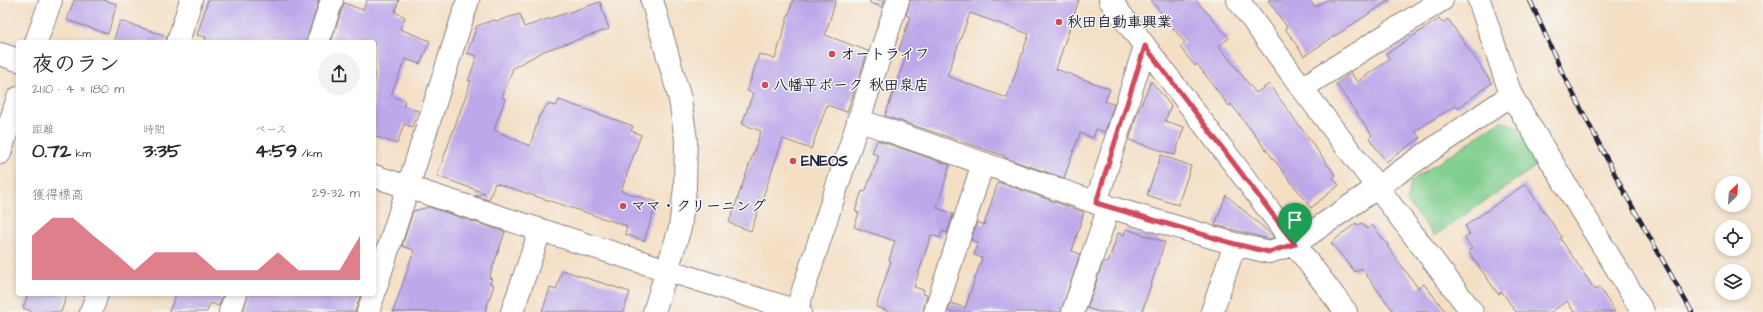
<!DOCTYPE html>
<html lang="ja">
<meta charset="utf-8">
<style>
body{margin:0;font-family:"Architects Daughter","Klee One",sans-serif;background:#f2f2f3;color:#2b2b33;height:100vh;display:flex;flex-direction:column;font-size:15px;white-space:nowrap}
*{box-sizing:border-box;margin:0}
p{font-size:13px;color:#7c7c81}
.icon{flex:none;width:22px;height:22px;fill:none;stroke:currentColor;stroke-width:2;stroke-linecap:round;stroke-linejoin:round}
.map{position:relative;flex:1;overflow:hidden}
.sheet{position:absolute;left:16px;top:40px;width:360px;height:256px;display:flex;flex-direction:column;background:#fff;border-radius:4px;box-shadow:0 2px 6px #0003}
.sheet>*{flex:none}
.needle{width:26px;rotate:25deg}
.tools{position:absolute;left:1715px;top:176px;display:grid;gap:8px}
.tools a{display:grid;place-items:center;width:36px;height:36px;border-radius:50%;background:#fff;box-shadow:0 2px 6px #0003;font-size:20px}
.pin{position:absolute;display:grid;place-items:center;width:34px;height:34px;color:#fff;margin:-41px -17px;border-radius:50% 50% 50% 0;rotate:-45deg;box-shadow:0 0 4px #0007}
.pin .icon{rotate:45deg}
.round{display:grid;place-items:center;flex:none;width:42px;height:42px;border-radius:21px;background:#f2f2f3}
.headline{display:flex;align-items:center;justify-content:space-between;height:68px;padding:0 16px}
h1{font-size:22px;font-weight:800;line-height:30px}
.figures{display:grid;grid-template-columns:repeat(3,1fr);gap:6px;height:68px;padding:4px 16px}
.figures div{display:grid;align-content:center}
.figures b{font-size:20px;font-weight:800}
.figures small{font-size:11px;font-weight:400}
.figures p{font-size:11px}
.chart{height:112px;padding:8px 16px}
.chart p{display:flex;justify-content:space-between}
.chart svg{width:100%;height:72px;margin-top:4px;fill:#d1495b;opacity:.7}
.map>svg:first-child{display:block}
.green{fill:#80ce8d;stroke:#517864}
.building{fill:#bda9ea;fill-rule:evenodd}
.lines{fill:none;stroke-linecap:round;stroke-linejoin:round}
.minor-casing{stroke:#8b8080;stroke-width:24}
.minor{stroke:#fff;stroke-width:22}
.rail-casing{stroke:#22223b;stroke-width:4.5}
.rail{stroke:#f6f6f2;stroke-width:3;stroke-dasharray:9;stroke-linecap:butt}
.route-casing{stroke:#fff;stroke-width:8}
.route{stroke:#d1495b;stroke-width:5}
.poi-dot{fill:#d1495b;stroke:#f6f6f2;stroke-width:1.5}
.labels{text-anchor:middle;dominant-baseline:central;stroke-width:3;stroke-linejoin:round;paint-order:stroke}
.poi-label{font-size:15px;font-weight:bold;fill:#22223b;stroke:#f6f6f2;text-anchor:start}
</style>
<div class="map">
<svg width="1763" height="312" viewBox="0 0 1763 312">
<rect width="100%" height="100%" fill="#f6f6f2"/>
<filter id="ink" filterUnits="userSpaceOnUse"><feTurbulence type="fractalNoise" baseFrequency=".025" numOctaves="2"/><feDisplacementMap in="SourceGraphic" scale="8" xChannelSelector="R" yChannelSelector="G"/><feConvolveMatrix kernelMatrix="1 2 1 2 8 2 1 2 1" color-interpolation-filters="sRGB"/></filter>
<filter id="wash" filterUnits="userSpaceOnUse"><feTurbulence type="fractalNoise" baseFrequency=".012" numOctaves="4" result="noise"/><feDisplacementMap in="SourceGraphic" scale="16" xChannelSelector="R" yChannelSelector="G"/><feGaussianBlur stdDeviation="0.9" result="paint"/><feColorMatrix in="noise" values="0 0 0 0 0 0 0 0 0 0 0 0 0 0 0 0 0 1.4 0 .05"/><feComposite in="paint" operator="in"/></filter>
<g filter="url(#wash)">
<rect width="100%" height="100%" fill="#f4dfc4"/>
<!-- green -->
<path class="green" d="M 1501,121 L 1518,127 L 1539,164 L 1434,236 L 1407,201 L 1411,181 Z"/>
<g id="blocks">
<!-- building -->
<path class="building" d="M 74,0 L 104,0 L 117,4 L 108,34 L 67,20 Z
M 208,0 L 319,0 L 306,42 L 205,42 L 206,37 L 197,35 Z
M 367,0 L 399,0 L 395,12 L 405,17 L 400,29 L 430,41 L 420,64 L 405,59 L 391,96 L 405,101 L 403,105 L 418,111 L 412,127 L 404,124 L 397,144 L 374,136 L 374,42 L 331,42 L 344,3 L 363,10 Z
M 793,0 L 836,0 L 825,35 L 868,51 L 847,112 L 827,105 L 811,149 L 783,139 L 751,231 L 729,223 L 761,131 L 742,124 L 753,93 L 747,91 L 759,54 L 775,59 Z
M 870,0 L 885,0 L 882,7 L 870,3 Z
M 910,0 L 1079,0 L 1056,69 L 1110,89 L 1105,102 L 1114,104 L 1105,132 L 1096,129 L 1093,138 L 1080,133 L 1064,178 L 1005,158 L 1005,156 L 885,116 L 907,53 L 899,50 L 910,17 L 906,15 ZM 970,13 L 1029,34 L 1007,98 L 947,76 Z
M 1151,0 L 1196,0 L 1229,38 L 1219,46 L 1256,93 L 1269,84 L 1336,176 L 1333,178 L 1339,185 L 1311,208 L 1231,104 L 1229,106 L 1197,64 L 1195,66 L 1180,47 L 1185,43 Z
M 1268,0 L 1310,0 L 1315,7 L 1326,0 L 1390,0 L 1304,56 L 1285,28 L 1287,27 Z
M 600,2 L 609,29 L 544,51 L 513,68 L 502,98 L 505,99 L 494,130 L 530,146 L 539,116 L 548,104 L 556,106 L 559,100 L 633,126 L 631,131 L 641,135 L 621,191 L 657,202 L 644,241 L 625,234 L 627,226 L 495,183 L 489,200 L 475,196 L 485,193 L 437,176 L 471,81 L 468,81 L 477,56 L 467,53 L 477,26 L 493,20 L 497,21 L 520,14 L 524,27 Z
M 1439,19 L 1442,23 L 1448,19 L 1492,83 L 1458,108 L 1456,105 L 1415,131 L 1420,138 L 1386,162 L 1369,138 L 1372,135 L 1336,84 L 1351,73 L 1357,82 L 1390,59 L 1386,54 Z
M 120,21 L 167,36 L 166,42 L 113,42 Z
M 1151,81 L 1171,106 L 1165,121 L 1184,127 L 1175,155 L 1129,140 L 1138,112 Z
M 877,140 L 950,165 L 937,208 L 953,214 L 947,233 L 942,231 L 940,238 L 931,235 L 914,287 L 924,290 L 923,294 L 927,295 L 923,312 L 890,312 L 876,307 L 891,261 L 889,260 L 895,241 L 854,227 L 859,213 L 855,211 L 862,191 L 865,192 L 879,156 L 872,153 Z
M 1161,155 L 1191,166 L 1178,205 L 1147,195 Z
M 998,182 L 1084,212 L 1072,251 L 1080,254 L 1061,312 L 948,312 L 951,303 L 965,308 L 982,258 L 974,255 L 978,243 L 971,240 L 977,222 L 984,225 Z
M 1525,184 L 1562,237 L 1560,238 L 1595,290 L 1599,287 L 1615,312 L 1574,312 L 1567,301 L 1551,312 L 1516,312 L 1502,292 L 1498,294 L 1468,251 L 1472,249 L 1464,237 L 1470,234 L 1465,226 Z
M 1226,195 L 1273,236 L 1274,237 L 1269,239 L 1215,225 Z
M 429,207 L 505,232 L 489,278 L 492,279 L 490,283 L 494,285 L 485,312 L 393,312 L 414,250 L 402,246 L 413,211 Z
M 1356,223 L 1358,225 L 1362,223 L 1367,229 L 1372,225 L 1388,245 L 1387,246 L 1418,288 L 1424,284 L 1446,312 L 1394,312 L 1361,268 L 1355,272 L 1331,243 Z
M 1126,229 L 1165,242 L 1142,312 L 1099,312 L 1087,308 L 1103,262 L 1108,263 L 1118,233 L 1124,235 Z
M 562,270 L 630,292 L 623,312 L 542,312 L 550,288 L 556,290 Z
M 28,294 L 67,294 L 61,312 L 33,312 L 23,308 Z
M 176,294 L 223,294 L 219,306 L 210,303 L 207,312 L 169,312 Z
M 248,294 L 361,294 L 355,312 L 243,312 Z"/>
</g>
</g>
<g filter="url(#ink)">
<use href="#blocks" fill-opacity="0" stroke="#8b8080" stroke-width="1"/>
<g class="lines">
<defs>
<path id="minor" d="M 652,0 L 680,99 L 686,140 L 685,188 L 680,228 L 654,312
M 1110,0 L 1346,312
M 1238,0 L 1302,88 L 1472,312
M 1479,0 L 1511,95 L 1643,312
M 36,42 L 51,0
M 178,42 L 191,0
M 318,42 L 332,0
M 0,54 L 18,60
M 1302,88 L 1442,0
M 858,120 L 1109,207 L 1235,244 L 1269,252 L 1295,244 L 1511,95
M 0,153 L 18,98
M 374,176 C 516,223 658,267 800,312
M 1096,203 L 1145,46
M 374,293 L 468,0
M 91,312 L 97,294
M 230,312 L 236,294
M 368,312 L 374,294
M 512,312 L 540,231
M 796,312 L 898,0
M 935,312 L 983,163
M 1073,312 L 1109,207
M 1212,312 L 1235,244"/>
</defs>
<!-- minor casing -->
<use href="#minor" class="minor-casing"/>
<!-- minor -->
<use href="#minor" class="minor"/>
<defs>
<path id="rail" d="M 1530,0 L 1561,70 L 1623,190 L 1692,312"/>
</defs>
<!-- rail casing -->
<use href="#rail" class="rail-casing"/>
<!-- rail -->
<use href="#rail" class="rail"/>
</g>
</g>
<g class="lines" filter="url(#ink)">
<defs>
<path id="route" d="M 1145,46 L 1295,244 L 1269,252 L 1235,244 L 1096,203 Z"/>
</defs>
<!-- route casing -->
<use href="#route" class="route-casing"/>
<!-- route -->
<use href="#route" class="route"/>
</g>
<!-- markers -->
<g class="poi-dot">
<circle cx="1059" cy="22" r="4"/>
<circle cx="832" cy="54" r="4"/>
<circle cx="765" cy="85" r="4"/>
<circle cx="793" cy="161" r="4"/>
<circle cx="623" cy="206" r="4"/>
</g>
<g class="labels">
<!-- poi labels -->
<g class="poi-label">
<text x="1067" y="22">秋田自動車興業</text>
<text x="840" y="54">オートライフ</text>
<text x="773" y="85">八幡平ポーク 秋田泉店</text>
<text x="801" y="161">ENEOS</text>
<text x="631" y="206">ママ・クリーニング</text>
</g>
</g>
</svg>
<div class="tools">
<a><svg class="needle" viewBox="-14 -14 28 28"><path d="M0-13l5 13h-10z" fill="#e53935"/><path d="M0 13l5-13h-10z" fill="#7c7c81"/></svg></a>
<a><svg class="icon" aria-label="locate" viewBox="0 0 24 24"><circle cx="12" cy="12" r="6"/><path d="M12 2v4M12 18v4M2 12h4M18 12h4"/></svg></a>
<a><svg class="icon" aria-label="layers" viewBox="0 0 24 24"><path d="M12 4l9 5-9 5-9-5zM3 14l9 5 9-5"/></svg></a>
</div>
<div class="pin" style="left:1295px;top:244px;background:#1e9e55"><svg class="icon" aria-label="arrive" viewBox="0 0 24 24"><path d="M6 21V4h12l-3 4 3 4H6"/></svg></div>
<section class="sheet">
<div class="headline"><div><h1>夜のラン</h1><p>21:10 · 4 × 180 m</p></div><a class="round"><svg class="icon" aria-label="share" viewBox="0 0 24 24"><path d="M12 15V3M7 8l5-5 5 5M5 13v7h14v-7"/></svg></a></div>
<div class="figures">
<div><p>距離</p><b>0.72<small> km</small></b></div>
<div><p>時間</p><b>3:35</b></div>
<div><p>ペース</p><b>4:59<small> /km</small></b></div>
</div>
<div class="chart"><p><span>獲得標高</span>29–32 m</p>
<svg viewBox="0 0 160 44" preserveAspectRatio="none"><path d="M0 44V17L10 6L20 6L30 17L40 27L50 38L60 27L70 27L80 27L90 38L100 38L110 38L120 27L130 38L140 38L150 38L160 17V44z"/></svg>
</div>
</section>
</div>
